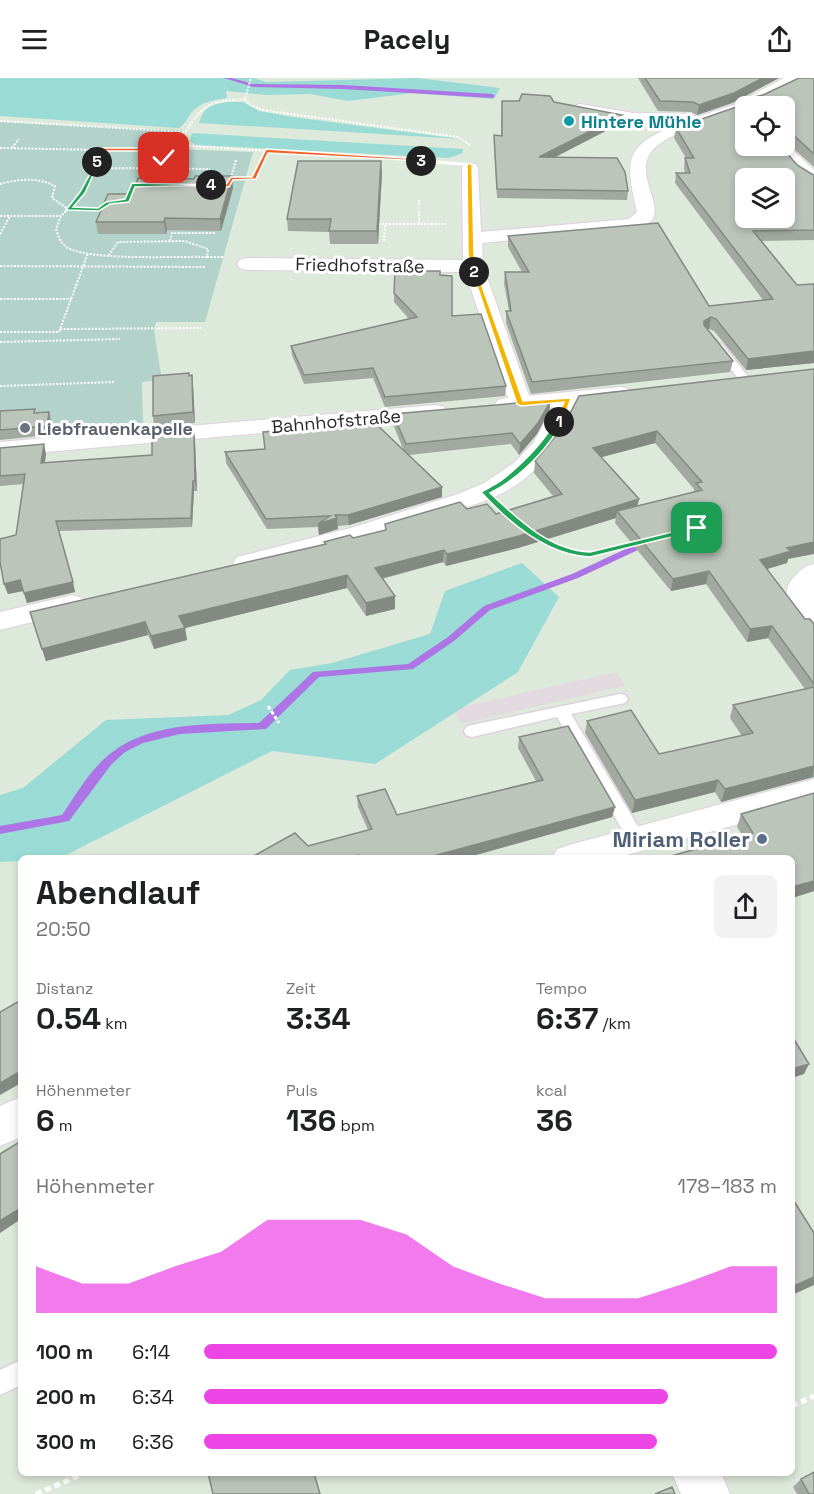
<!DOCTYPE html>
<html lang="de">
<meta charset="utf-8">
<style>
body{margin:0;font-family:"Space Grotesk",sans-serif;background:#f2f2f2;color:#202124;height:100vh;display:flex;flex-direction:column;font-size:22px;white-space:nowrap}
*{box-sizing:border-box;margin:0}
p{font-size:20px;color:#757577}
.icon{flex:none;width:33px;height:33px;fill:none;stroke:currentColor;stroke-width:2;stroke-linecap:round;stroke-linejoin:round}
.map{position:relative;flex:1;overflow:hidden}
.drawer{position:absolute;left:18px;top:777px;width:777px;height:621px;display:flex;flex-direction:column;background:#fff;border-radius:9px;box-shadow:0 3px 9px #0003}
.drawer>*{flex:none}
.fabs{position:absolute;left:735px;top:18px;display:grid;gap:12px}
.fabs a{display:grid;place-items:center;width:60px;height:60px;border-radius:9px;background:#fff;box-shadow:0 3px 9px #0003;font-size:30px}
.pin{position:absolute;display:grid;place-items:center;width:51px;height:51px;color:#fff;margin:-26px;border-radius:12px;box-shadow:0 3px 9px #0006}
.km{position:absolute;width:30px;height:30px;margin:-15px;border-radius:50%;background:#222;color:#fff;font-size:16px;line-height:30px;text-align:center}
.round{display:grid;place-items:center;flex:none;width:63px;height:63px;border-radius:9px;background:#f2f2f2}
.overview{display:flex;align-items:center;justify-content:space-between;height:102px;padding:0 18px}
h1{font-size:33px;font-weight:700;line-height:45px}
.metrics{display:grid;grid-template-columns:repeat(3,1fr);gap:9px;height:102px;padding:6px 18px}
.metrics div{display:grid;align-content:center}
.metrics b{font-size:30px;font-weight:700}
.metrics small{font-size:16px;font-weight:400}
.metrics p{font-size:16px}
.chart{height:168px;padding:12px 18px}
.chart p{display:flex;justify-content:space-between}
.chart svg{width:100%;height:108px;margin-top:6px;fill:#ec44e5;opacity:.7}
ul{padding:0 18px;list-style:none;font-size:20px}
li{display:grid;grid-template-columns:96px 72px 1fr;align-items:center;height:45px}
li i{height:15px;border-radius:8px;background:#ec44e5}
header{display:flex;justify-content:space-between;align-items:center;height:78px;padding:0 18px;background:#fff;font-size:27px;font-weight:700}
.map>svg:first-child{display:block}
.industrial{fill:#e2dade}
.green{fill:#9adcd5}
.cemetery{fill:#b2d2ca}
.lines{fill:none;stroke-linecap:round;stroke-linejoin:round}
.stream{fill:#ac74e5;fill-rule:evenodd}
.service-casing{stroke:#e0d0df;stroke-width:3}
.minor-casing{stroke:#e0d0df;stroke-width:2}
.tertiary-casing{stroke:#e0d0df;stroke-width:2}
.path-far2{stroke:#fff;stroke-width:2;stroke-dasharray:2 1.5;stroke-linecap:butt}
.path-far1{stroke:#fff;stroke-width:3;stroke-dasharray:4 2;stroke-linecap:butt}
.path{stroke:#fff;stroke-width:5;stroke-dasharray:6 4;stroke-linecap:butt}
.service{fill:#fff;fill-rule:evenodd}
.minor{fill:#fff;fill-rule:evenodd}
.tertiary{fill:#fff;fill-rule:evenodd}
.wall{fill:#a1a9a0;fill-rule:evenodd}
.shaded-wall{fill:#838a82}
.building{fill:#bbc5ba;stroke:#838a82;stroke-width:1.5;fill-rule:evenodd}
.split-1{fill:#22a559;stroke:#fff;stroke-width:1.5}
.split-2{fill:#f5b400;stroke:#fff;stroke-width:1.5}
.split-3{fill:#f5b400;stroke:#fff;stroke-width:1.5}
.split-4{fill:#f0652b;stroke:#fff;stroke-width:1.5}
.split-5{fill:#22a559;stroke:#fff;stroke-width:1.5}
.split-6{fill:#f0652b;stroke:#fff;stroke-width:1.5}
.culture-dot{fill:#0f9aa8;stroke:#fff;stroke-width:2}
.worship-dot{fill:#6b7280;stroke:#fff;stroke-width:2}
.service-dot{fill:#5c6f8a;stroke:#fff;stroke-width:2}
.labels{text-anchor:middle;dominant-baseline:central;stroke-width:6;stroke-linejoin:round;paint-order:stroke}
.far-culture-label{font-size:18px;font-weight:bold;fill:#0d838f;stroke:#fff;text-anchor:start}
.far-street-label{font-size:18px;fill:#282828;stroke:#fff}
.far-worship-label{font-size:18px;font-weight:bold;fill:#5b616d;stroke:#fff;text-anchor:start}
.service-label{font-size:22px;font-weight:bold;fill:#4e5e75;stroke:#fff;text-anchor:end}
</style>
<header><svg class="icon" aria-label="menu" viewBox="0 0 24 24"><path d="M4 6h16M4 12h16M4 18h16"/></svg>Pacely<svg class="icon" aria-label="share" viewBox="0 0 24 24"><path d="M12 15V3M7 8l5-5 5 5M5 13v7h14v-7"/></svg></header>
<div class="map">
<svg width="814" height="1416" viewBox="0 0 814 1416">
<rect width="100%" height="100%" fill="#dde9da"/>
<!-- industrial -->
<path class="industrial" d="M 616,594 L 625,608 L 461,646 L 453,631 Z"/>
<!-- green -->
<path class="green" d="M 0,0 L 254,0 L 266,4 L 417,0 L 500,10 L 494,21 L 413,15 L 348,23 L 310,16 L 267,17 L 226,13 L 227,20 C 216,22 204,23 195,31 C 188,37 187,45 179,50 L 0,38 Z
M 227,24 L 243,24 L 259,33 L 293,39 L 460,61 L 199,45 C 204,29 210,27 227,24 Z
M 192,55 L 463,71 L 463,75 L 449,80 L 196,67 L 190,63 Z
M 522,485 L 559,519 L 518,594 L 375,686 L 272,673 L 60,780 L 21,780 L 21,783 L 0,784 L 0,717 L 23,710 L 106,642 L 228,637 L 261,622 L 290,592 L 332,585 L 430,556 L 445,513 Z"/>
<!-- cemetery -->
<path class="cemetery" d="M 0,44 L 183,53 L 172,71 L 253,74 L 205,244 L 156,244 L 154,253 L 162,302 L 142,304 L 143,347 L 49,356 L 51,344 L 0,343 Z"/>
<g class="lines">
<!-- stream -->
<path class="stream" d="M 224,0 L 232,0 L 253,6 L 343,7 L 492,16 L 495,18 L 492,20 L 343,11 L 253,9 Z
M 647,464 L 651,467 L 650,469 L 638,472 L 578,500 L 490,532 L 454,563 L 413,591 L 319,599 L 266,651 L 180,656 L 143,665 L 125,674 L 111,687 L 69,743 L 0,756 L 0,748 L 62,737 C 75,718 87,697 104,681 C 145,643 208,646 259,645 L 313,594 L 408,586 L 448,559 L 484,528 L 572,496 L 632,468 Z"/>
<defs>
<path id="service" d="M 718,265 L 722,266 L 749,300 L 749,304 L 741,304 L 714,270 L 712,268 Z
M 620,616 L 625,617 L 628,621 L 625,625 L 571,636 L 646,762 L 643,767 L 637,769 L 631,767 L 557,639 L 472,659 L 466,657 L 464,653 L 466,649 L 472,647 Z
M 21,1282 L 21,1307 L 0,1317 L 0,1292 Z"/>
<path id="minor" d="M 784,0 L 808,0 L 806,3 C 786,8 763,28 746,28 L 745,33 C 720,42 667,53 651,74 C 636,94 659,122 654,138 C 652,144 645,147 640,150 L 482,165 L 483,188 L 532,326 L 529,331 L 521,333 L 513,331 L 510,326 L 465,194 L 247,192 L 240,190 L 237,186 L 240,182 L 247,180 L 463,182 L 462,90 L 464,86 L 476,86 L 478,90 L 481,154 L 629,141 L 637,134 C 624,80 625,67 679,46 L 633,45 L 580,36 L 574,34 L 572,31 L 574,28 L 580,26 L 633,35 L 691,36 L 697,39 L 733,27 Z
M 784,64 L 814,92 L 814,106 C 798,102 783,81 774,68 L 784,68 Z
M 568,315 L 576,317 L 579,322 C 567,353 549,382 522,403 C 497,422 468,428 439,438 C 375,459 311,477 246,493 L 237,491 L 233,485 L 237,479 L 354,449 L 458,416 L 484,405 L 515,384 L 533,365 L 560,317 Z
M 814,486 L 814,553 L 804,550 C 794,534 777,517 794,499 C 801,492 804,488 814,486 Z
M 72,517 L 82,520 L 86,526 L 82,532 L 0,552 L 0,534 Z
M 814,701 L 814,725 L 616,780 L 552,780 L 557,771 L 569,767 Z
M 21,1019 L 21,1059 L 0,1068 L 0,1028 Z
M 672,1395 L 721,1395 L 730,1416 L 681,1416 Z"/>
<path id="tertiary" d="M 621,309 L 629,311 L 633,316 L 629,321 L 506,334 L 498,332 L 494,327 L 498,322 L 506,320 Z
M 436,327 L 444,329 L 448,334 L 444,339 L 0,378 L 0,364 Z"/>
</defs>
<!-- service casing -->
<use href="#service" class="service-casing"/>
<!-- minor casing -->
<use href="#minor" class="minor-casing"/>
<!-- tertiary casing -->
<use href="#tertiary" class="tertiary-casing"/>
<!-- path-far2 -->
<path class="path-far2" d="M 245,21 L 249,26 L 262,32 L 458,59 L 470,67
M 0,43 L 186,54 L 184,65 L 190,68 L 446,84
M 186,54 C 202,25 213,23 245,21 L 251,0
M 0,70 L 103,72
M 12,70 L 19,61
M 236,82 L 231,100 L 254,100 L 266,73
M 94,90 L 210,91
M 0,106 C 19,101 37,99 55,108 L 52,120 L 68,131 L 83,115 L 103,72 L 166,72 L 164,80
M 128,119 L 132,107 L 139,107
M 419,122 L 419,146
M 106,127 L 99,131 L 68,131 L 61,138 L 56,151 C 58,158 61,166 68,170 C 92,183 177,178 207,179 L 208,171 L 185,163 L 118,164 L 109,177
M 0,138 L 61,138
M 378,143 L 378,146 L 446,146
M 0,156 L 10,138
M 170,163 L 172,155 L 216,155
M 384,163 L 385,146
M 207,179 L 223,179
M 0,188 L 205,189
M 0,221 L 71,221
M 60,251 L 201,250
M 0,254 L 59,254 L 88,175
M 0,264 L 120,261
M 0,308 L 115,304"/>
<!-- path-far1 -->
<path class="path-far1" d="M 541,461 C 580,478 597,477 637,465
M 268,628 L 279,645"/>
<!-- path -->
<path class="path" d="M 792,1328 L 814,1318
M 36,1416 L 85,1395"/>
<!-- service -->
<use href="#service" class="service"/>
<!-- minor -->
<use href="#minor" class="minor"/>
<!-- tertiary -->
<use href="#tertiary" class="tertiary"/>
</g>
<!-- wall -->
<path class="wall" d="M 638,0 L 779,0 L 732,25 L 697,37 L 691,34 L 658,33 Z
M 814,0 L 814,89 L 784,62 L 784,28 L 746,28 L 797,87 L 810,95 L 814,97 L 814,162 L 762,163 L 797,207 L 814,206 L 814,285 L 746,292 L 714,253 L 709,251 L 707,251 L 733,283 L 730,294 L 531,316 L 506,245 L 506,233 L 509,233 L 504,205 L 505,194 L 522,194 L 508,169 L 508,158 L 709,228 L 763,222 L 675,105 L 676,95 L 685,95 L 684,90 L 685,80 L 686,80 L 674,60 L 676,50 L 748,25 L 763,17 Z
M 502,23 L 554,24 L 621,45 L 555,79 L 628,113 L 627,122 L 497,120 L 494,66 L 494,57 L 501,58 Z
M 382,95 L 378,166 L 330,166 L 329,154 L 288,153 L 287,141 Z
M 232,98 L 233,110 L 221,153 L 167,152 L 166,156 L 98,156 L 96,144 L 132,116 L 194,101 Z
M 440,197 L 452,238 L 506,308 L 505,318 L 385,329 L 373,300 L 304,306 L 292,277 L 291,268 L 409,241 L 394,224 L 394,215 Z
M 814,291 L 788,481 L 787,485 L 767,491 L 805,541 L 814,546 L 814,699 L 721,724 L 715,714 L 632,735 L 585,655 L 587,643 L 659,676 L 742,658 L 730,640 L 733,627 L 805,611 L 768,560 L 747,564 L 706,506 L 671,513 L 615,445 L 616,440 L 518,470 L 446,488 L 443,484 L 382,501 L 395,531 L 366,538 L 347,510 L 185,550 L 187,562 L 154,571 L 148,557 L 46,583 L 30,534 L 324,467 L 324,464 L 353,460 L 385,452 L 385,446 L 467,431 L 496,436 L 553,418 L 534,395 L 535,383 ZM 655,365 L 694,411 L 694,414 L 637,428 L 601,379 Z
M 192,297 L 193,308 L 195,345 L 154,348 L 153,338 L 189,298 Z
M 551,322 L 549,333 L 537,356 L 519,377 L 511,366 L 409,377 L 442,409 L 442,419 L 349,447 L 338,448 L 338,451 L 319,457 L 318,449 L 267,451 L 226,385 L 225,374 L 265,371 L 263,354 L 403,371 L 393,346 L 393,336 Z
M 0,333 L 36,335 L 49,334 L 51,344 L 49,357 L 0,362 Z
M 195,363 L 197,413 L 194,413 L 192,449 L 59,453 L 75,514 L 27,525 L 23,513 L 8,516 L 4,506 L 16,457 L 23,406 L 0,408 L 0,370 L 46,376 L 45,385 L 152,377 Z
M 519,659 L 615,729 L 612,739 L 465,780 L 250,780 L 308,768 L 368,752 L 358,729 L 357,718 L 397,737 L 536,703 L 518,670 Z
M 814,715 L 814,813 L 792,820 L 792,780 L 743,758 L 737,749 L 741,736 Z
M 801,1401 L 814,1416 L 797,1416 L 793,1409 Z"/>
<!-- shaded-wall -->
<path class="shaded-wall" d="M 763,0 L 779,0 L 732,25 L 697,37 L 699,27 Z
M 622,37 L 621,45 L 538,88 L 539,79 Z
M 381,83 L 382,95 L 378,166 L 377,153 Z
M 232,98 L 233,110 L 221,153 L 220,141 Z
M 165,140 L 167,152 L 166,156 L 164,144 Z
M 711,239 L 709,251 L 702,254 L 704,243 Z
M 814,273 L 814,285 L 746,292 L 748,281 Z
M 192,297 L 193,308 L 195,345 L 193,334 Z
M 551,322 L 549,333 L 537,356 L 519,377 L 520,366 Z
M 49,334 L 51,344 L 49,357 L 47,348 Z
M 657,353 L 655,365 L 591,382 L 593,370 Z
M 194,354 L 195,363 L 197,413 L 195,403 Z
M 44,366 L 46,376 L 43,395 L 41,385 Z
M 193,403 L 194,413 L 192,449 L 191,440 Z
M 442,409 L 442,419 L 349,447 L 348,437 Z
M 639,421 L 636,434 L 617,433 L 616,440 L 518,470 L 446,488 L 447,476 Z
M 337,440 L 338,451 L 319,457 L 318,446 Z
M 814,464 L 814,476 L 788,481 L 787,485 L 757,494 L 760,482 L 787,470 Z
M 444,472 L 443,484 L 375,502 L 375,490 Z
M 709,493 L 706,506 L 671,513 L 673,501 Z
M 347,497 L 347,510 L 185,550 L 187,562 L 154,571 L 151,558 L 179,538 Z
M 20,502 L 23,513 L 8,516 L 4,506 Z
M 73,504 L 75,514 L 27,525 L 24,515 Z
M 395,518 L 395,531 L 366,538 L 366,525 Z
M 145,544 L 148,557 L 46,583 L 42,571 Z
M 772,548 L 768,560 L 747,564 L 750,551 Z
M 814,688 L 813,699 L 721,724 L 725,711 Z
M 718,702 L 715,714 L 632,735 L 635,722 Z
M 615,729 L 612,739 L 465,780 L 426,780 Z
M 814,803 L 814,813 L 792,820 L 792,809 Z
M 809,986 L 804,996 L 792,1000 L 792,991 Z
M 21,993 L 21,1005 L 0,1017 L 0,1005 Z
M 21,1130 L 21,1141 L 0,1155 L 0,1143 Z
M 814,1199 L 814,1207 L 792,1217 L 792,1209 Z"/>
<!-- building -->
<path class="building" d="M 645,0 L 763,0 L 734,15 L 699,27 L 693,24 L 660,23 Z
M 799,0 L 814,0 L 814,76 L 788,52 L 784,53 L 784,28 L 746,28 L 746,68 L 781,68 L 797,87 L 810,95 L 814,97 L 814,152 L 753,153 L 797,207 L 814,206 L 814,273 L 748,281 L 716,241 L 711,239 L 704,243 L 704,247 L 733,283 L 532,304 L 506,233 L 511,233 L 505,194 L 529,194 L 508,158 L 658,145 L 709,228 L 773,221 L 676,95 L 690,95 L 685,80 L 694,80 L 676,50 L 748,25 L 750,20 L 763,17 ZM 746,100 L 784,100 L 784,140 L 746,140 Z
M 522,16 L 550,18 L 554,24 L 622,37 L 539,79 L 617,80 L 625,94 L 628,113 L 497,111 L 494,57 L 502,58 L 502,23 L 519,23 Z
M 298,83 L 381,83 L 377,153 L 329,153 L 331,141 L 287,141 Z
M 195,98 L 232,98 L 220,141 L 165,140 L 164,144 L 96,144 L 108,116 L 132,116 L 138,100 L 194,101 Z
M 395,193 L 440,193 L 440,197 L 452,198 L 452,238 L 481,236 L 506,308 L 385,319 L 373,290 L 304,297 L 291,268 L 417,239 L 394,215 Z
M 814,291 L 814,464 L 787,470 L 791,473 L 760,482 L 805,541 L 810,541 L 814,546 L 814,606 L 772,548 L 750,551 L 709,493 L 673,501 L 617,433 L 702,412 L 696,405 L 702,404 L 657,353 L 593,370 L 639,421 L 519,458 L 447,476 L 444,472 L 375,490 L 395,518 L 366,525 L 347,497 L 179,538 L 185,550 L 151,558 L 145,544 L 42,571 L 30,534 L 326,466 L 324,464 L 350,457 L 353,460 L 386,452 L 385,446 L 460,424 L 467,431 L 487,426 L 496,436 L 562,416 L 535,383 L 563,349 L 579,318 Z
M 189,295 L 189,298 L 192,297 L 193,334 L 153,338 L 153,298 Z
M 551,322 L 538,345 L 520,366 L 512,355 L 406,366 L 393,336 Z
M 35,331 L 34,335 L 49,334 L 47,348 L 0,352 L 0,333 Z
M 375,345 L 442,409 L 348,437 L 335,437 L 337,440 L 318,446 L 330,438 L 266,441 L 225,374 L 265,371 L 263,354 Z
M 194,354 L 195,403 L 193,403 L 191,440 L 56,443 L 73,504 L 24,515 L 20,502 L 4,506 L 0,484 L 0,461 L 16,457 L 25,396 L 0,398 L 0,370 L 44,366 L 41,385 L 152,377 L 152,357 Z
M 814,609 L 814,688 L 725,711 L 718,702 L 635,722 L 587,643 L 631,632 L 659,676 L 753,655 L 733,627 Z
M 568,648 L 615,729 L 426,780 L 359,780 L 358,777 L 354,780 L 250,780 L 295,755 L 308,768 L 372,751 L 357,718 L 385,711 L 397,737 L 543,702 L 519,659 Z
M 814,715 L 814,803 L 792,809 L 792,780 L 664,780 L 753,755 L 741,736 Z
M 21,922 L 21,993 L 0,1005 L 0,934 Z
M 792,958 L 809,986 L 792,991 Z
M 21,1063 L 21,1130 L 0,1143 L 0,1076 Z
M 792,1120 L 814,1155 L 814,1199 L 792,1209 Z
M 814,1394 L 814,1416 L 809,1416 L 801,1401 Z
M 208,1395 L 314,1395 L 320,1416 L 213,1416 Z
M 672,1409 L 675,1416 L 655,1416 Z"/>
<!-- split-1 -->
<path class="split-1" d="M 556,343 L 563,344 C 545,374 521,399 490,415 C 518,441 549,472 590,474 L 697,448 L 700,449 L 700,452 L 590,479 C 547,477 509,445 481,414 C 488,410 495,407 502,402 C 525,383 540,368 556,343 Z"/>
<!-- split-2 -->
<path class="split-2" d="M 472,193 L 477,194 L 523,323 L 571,320 L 562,346 L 555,344 L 564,324 L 521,328 L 517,326 Z"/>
<!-- split-3 -->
<path class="split-3" d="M 419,82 L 472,86 L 474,175 L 476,195 L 471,194 L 468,175 L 467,87 L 421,84 Z"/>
<!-- split-4 -->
<path class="split-4" d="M 266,71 L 421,81 L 423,83 L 268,75 L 256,101 L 233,102 L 229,109 L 209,107 L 226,106 L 231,99 L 252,99 Z"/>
<!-- split-5 -->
<path class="split-5" d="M 97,83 L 99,84 L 85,115 L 73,129 L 98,130 L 106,124 L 125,121 L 132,105 L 214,107 L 135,109 L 129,124 L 110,126 L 99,133 L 66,132 L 80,114 Z"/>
<!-- split-6 -->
<path class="split-6" d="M 101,70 L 166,70 L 169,72 L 164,82 L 161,80 L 163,73 L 105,73 L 99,85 L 95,85 Z"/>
<!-- markers -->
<circle class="culture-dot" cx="569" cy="43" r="6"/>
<circle class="worship-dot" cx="25" cy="350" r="6"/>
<circle class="service-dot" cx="762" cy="761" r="6"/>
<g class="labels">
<!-- far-culture labels -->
<g class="far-culture-label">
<text x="581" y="43">Hintere Mühle</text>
</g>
<!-- far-street labels -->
<g class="far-street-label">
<text transform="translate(360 187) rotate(1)">Friedhofstraße</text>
<text transform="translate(336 343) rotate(-5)">Bahnhofstraße</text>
</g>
<!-- far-worship labels -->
<g class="far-worship-label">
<text x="37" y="350">Liebfrauenkapelle</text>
</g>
<!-- service labels -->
<g class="service-label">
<text x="750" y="761">Miriam Roller</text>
</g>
</g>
</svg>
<div class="fabs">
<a><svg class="icon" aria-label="locate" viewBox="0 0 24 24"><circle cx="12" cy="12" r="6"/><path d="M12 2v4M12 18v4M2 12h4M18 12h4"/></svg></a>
<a><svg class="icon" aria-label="layers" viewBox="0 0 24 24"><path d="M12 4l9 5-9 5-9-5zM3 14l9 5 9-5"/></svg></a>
</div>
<div class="pin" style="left:697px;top:450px;background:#1e9e55"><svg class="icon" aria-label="arrive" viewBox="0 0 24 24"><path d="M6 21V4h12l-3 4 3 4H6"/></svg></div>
<div class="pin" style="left:164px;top:80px;background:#d93025"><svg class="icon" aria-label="check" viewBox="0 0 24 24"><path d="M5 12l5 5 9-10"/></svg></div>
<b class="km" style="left:559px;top:344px">1</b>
<b class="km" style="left:474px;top:194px">2</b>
<b class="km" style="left:421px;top:83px">3</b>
<b class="km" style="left:211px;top:107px">4</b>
<b class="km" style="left:97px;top:84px">5</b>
<section class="drawer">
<div class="overview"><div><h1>Abendlauf</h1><p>20:50</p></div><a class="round"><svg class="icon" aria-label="share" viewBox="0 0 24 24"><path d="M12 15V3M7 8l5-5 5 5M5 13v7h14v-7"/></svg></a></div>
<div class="metrics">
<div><p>Distanz</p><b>0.54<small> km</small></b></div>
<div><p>Zeit</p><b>3:34</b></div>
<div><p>Tempo</p><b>6:37<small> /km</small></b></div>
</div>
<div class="metrics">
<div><p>Höhenmeter</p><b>6<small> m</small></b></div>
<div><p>Puls</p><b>136<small> bpm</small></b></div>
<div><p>kcal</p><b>36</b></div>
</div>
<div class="chart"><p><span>Höhenmeter</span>178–183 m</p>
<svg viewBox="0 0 160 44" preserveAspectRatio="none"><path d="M0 44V25L10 32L20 32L30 25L40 19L50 6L60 6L70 6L80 12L90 25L100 32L110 38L120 38L130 38L140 32L150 25L160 25V44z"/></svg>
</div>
<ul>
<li><b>100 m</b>6:14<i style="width:100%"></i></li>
<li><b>200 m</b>6:34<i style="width:81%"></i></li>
<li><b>300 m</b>6:36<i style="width:79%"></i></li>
</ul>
</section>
</div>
